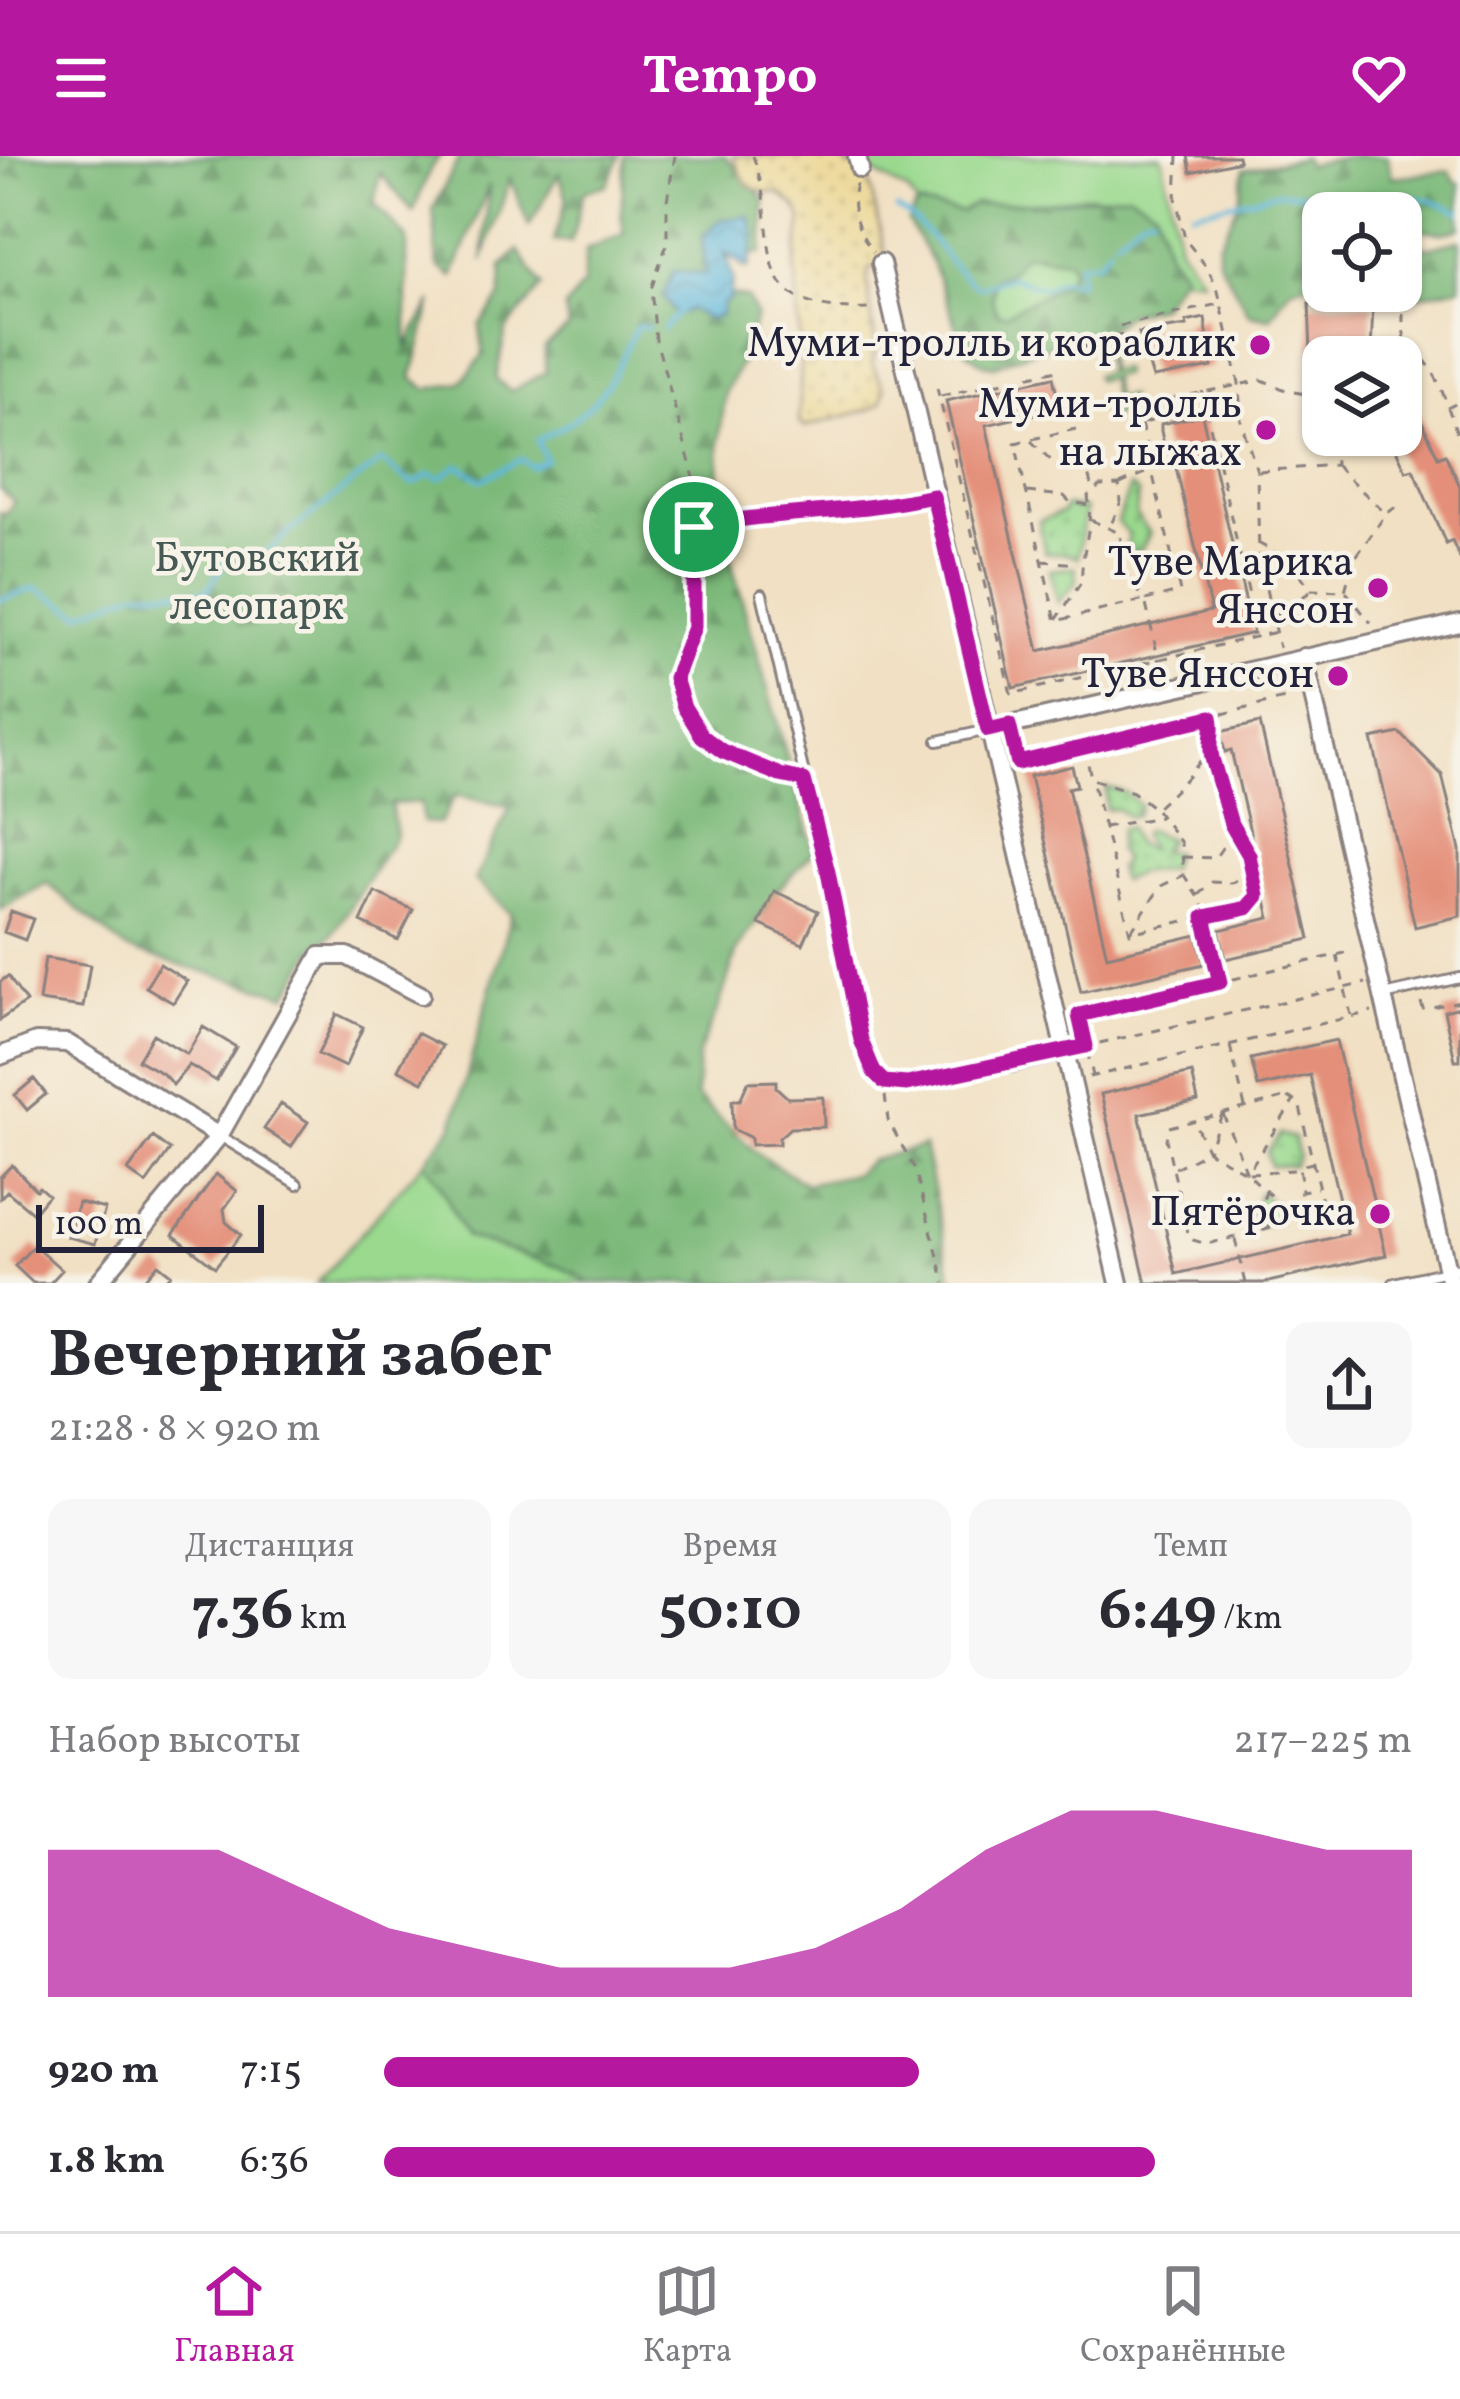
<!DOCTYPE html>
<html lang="ru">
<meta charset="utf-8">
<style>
body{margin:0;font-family:Vollkorn,serif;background:#f7f7f7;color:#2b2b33;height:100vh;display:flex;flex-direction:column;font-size:45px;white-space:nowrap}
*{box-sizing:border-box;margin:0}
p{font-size:39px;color:#7c7c81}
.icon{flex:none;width:66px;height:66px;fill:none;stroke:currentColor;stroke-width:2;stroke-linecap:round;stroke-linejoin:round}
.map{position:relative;height:1127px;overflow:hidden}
.details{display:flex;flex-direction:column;background:#fff;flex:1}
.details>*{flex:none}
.controls{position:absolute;left:1302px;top:36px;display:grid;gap:24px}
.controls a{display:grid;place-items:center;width:120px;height:120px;border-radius:24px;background:#fff;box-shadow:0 3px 9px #0004;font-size:60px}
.scale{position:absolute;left:36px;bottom:30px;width:228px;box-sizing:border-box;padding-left:12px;border:6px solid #22223b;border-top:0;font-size:33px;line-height:42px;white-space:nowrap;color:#22223b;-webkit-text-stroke:9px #f7f3e8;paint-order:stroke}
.pin{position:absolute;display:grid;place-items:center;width:102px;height:102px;color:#fff;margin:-51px;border:6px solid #fff;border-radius:50%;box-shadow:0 3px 12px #0007}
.round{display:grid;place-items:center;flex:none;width:126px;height:126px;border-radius:24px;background:#f7f7f7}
.summary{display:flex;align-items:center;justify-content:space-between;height:204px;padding:0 48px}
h1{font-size:66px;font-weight:700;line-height:90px}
.stats{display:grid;grid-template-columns:repeat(3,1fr);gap:18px;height:204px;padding:12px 48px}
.stats div{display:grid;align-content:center;border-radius:24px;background:#f7f7f7;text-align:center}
.stats b{font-size:60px;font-weight:700}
.stats small{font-size:33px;font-weight:400}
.stats p{font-size:33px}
.chart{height:336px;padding:24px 48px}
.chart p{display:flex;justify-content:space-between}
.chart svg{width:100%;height:216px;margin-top:12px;fill:#b5179e;opacity:.7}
ul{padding:0 48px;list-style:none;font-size:39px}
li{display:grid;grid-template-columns:192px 144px 1fr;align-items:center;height:90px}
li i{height:30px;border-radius:15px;background:#b5179e}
header{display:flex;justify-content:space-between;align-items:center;height:156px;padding:0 48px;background:#b5179e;color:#fff;font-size:54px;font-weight:700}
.tab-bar{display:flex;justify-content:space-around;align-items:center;height:168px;border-top:3px solid #e1e1e2;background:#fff;font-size:33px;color:#7c7c81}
.tab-bar a{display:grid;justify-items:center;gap:6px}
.tab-bar .active{color:#b5179e}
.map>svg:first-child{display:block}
.green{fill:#9ad98e;stroke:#5e7e64;stroke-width:3}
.forest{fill:url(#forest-firs);stroke:#4e6e5a;stroke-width:3;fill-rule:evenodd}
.sand{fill:url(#sand-dots);stroke:#887e6c;stroke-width:3}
.park{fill:url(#park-dots);stroke:#5e7e64;stroke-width:3}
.water{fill:url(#water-waves);stroke:#406d8c;stroke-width:3}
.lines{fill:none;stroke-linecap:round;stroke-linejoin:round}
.stream{stroke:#5fb8dc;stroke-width:4.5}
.building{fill:#e48f79}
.service-casing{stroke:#8a817f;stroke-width:14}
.minor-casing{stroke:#8a817f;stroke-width:22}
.path{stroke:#8a817f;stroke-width:3;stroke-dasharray:9 9;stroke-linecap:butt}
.service{stroke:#fff;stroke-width:8}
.minor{stroke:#fff;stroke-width:16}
.route-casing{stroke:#fff;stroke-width:24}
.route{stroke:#b5179e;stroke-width:15}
.poi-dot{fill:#b5179e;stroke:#f7f3e8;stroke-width:4.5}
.labels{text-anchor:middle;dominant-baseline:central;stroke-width:9;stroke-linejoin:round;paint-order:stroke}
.poi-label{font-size:42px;fill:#22223b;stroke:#f7f3e8;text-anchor:end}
.park-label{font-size:42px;fill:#465954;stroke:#f7f3e8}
</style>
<header><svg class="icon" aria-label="menu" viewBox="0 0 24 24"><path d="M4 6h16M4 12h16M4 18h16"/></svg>Tempo<svg class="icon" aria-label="heart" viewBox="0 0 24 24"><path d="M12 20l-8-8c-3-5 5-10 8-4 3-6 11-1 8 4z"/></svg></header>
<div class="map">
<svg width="1460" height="1127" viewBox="0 0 1460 1127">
<defs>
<pattern id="forest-firs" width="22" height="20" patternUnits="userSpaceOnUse" patternTransform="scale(3)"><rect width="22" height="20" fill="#7bb979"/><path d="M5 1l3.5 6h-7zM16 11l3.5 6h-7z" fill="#649664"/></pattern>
<pattern id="sand-dots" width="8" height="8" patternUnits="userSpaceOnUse" patternTransform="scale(3)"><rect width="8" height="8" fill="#eeda9e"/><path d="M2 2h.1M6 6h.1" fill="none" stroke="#ccbb89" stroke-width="1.8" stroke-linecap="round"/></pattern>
<pattern id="park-dots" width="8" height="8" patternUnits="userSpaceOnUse" patternTransform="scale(3)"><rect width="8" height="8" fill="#9ad98e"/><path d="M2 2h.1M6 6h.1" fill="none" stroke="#84ba7b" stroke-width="1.8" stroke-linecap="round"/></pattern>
<pattern id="water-waves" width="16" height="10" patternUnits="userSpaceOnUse" patternTransform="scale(3)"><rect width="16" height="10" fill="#5fb8dc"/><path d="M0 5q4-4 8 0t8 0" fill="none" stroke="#4e95b4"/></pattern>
</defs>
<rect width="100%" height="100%" fill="#f7f3e8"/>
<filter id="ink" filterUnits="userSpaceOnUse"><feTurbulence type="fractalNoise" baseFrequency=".00833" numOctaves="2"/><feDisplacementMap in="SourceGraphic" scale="24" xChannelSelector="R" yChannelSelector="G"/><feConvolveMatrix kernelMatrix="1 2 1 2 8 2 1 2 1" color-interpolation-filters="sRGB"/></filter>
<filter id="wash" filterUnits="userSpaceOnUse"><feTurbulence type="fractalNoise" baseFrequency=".004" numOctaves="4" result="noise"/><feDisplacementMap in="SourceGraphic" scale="48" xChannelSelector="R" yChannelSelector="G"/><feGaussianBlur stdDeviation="2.7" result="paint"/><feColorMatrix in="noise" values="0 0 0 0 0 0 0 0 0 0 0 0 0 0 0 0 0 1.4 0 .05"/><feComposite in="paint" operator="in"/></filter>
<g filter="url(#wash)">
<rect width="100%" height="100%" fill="#f1e0c3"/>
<!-- green -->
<path class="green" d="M 866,0 L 1162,0 L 1179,90 L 1202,123 L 1181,121 L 1181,112 L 1168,97 L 1155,52 L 1090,39 L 1048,46 L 975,48 L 961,56 L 940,55 L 917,49 L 908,36 L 866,12 Z
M 1024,98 L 1068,104 L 1072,111 L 1066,127 L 1005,158 L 997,157 L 992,144 L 994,123 Z
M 1103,188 L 1109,215 L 1122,213 L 1123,218 L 1110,221 L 1115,242 L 1128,240 L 1124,256 L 1109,261 L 1103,256 L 1115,252 L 1108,222 L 1096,224 L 1095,219 L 1106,216 Z
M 1075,411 L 1077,425 L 1058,447 L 1050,414 Z
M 424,1006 C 446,1033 450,1052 466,1081 L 561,1111 L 590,1127 L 317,1127 Z"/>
<!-- forest -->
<path class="forest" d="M 0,0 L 440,0 L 430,13 L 413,56 L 380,17 L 374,47 L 407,83 L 407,190 L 432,145 L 412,222 L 427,233 L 461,227 L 483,199 L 480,170 L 501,141 L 502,111 L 518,94 L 542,131 L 506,174 L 496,223 L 511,235 L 546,216 L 544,192 L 568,172 L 565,152 L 583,129 L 586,94 L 624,78 L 621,57 L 625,0 L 725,0 L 765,44 L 762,97 L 724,104 L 711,136 L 747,142 L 756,160 L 744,201 L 726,235 L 719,283 L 720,367 L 814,695 L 775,737 L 737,794 L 719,850 L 698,898 L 696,940 L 759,999 L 806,1028 L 855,1018 L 871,1004 L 924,990 L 953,1127 L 590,1127 L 561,1111 L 466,1081 C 450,1052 446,1033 424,1006 L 453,970 L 511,758 L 475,724 L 510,651 L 455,639 L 440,667 L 423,666 L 420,646 L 391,648 L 396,679 L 332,779 L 314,793 L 287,839 L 127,794 L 47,727 L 0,754 L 0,356 L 6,359 L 14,345 L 0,333 Z
M 460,0 L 620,0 L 607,29 L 584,35 L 571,86 L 554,85 L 567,43 L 559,17 L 529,70 L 510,23 L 483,105 L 489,29 L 453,121 L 438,110 L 433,53 Z
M 1351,0 L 1387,0 L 1392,21 L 1450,15 L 1454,25 L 1460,27 L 1460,72 L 1442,77 L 1401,70 L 1401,57 L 1323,57 L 1323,126 C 1282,128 1291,135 1270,162 L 1249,158 L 1218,103 L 1218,89 L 1238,49 L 1244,13 L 1304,1 L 1306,9 Z
M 1128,37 L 1155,52 L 1168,97 L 1183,116 L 1161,149 L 1127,158 L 1104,176 L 1034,194 L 994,210 L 984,208 L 966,195 L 932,106 L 908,66 L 917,49 L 961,56 L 975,48 L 1048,46 ZM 1024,98 L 1068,104 L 1072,111 L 1065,127 L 1005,158 L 997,157 L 992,144 L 993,124 L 1010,116 Z
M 1401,83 L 1427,92 L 1460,84 L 1460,131 L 1418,140 L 1385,135 L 1401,135 Z"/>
<!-- sand -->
<path class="sand" d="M 733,0 L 845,0 L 848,11 L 866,12 L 887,105 L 870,113 L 867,123 L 876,195 L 872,207 L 885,233 L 882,246 L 871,253 L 804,271 L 799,266 L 801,207 L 795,109 L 802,63 L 795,50 L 779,37 C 748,37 744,27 733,0 Z"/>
<!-- park -->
<path class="park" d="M 1130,331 L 1138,337 L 1136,359 L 1150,377 L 1141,394 L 1125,397 L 1129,378 L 1117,366 Z
M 1066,350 L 1085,353 L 1078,402 L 1067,397 L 1045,397 L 1039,365 L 1063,356 Z
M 1106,631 L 1125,636 L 1140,650 L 1136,659 L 1129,661 L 1116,653 L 1106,653 Z
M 1128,671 L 1135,688 L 1150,693 L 1141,678 L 1146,674 L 1169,683 L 1160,695 L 1174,696 L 1169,713 L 1137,717 L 1121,725 L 1117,713 L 1123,705 L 1117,693 L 1120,673 Z
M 1280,978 L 1294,982 L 1298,1000 L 1293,1009 L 1270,1010 L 1267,996 Z
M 1259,1037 L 1283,1055 L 1275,1066 L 1246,1073 Z"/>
<!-- water -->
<path class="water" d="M 749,60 L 755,79 L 749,110 L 746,113 L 725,96 L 733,124 L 729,144 L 722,148 L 721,159 L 709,164 L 690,153 L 676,159 L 663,140 L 674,115 L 706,118 L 702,80 L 721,64 Z"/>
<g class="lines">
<!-- stream -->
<path class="stream" d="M 897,53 C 933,71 945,112 979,131 L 1012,121 L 1043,132 L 1061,124 L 1079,126 L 1078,107 L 1098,106 L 1110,90
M 1192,56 L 1278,36 L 1427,43 L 1460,56
M 1116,83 L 1144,59 L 1153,58
M 663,173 L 680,155
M 0,444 L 36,432 L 81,457 L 138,435 L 207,435 L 226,404 L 254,409 L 286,379 L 381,305 L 413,328 L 431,318 L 440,323 L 458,309 L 482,324 L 522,303 L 531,311 L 546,304 L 537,284 C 599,256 610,228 637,170 L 648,171"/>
</g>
<g id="blocks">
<!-- building -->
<path class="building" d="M 1188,0 L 1238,0 L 1239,5 L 1191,16 Z
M 1309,148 L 1373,148 L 1371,197 L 1311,197 Z
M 1205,162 L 1212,211 L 1153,222 L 1139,177 L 1187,170 L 1186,166 Z
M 1401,219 L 1438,301 L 1445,298 L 1460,330 L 1460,403 L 1452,385 L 1446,388 L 1413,313 L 1406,315 L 1389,279 L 1401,279 Z
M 1053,221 L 1060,252 L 986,269 L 1039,495 L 1211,455 L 1171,292 L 1165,293 L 1161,275 L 1161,268 L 1202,259 L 1253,477 L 1013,532 L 946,245 Z
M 1260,567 L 1310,783 L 1226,803 L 1219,774 L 1270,762 L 1231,594 L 1225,596 L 1220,576 Z
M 1400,577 L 1442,619 L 1460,694 L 1460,760 L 1415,771 L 1372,583 Z
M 1072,610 L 1077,630 L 1068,632 L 1107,800 L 1197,779 L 1204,808 L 1081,836 L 1030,620 Z
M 774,735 L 818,755 L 803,788 L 759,768 Z
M 375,736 L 413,754 L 398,784 L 361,766 Z
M 11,755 L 33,763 L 25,784 L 4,776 Z
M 45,802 L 90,809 L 83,851 L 39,845 Z
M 160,808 L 187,825 L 173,847 L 146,831 Z
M 8,820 L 26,846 L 0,864 L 0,826 Z
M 1460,851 L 1460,904 L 1455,904 L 1444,855 Z
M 337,858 L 363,871 L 345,911 L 318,898 Z
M 203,871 L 236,891 L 216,925 L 189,909 L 173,929 L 163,918 L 138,904 L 153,878 L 187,898 Z
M 417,877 L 442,890 L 423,926 L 398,913 Z
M 1336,884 L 1386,1099 L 1264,1127 L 1146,1127 L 1101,938 L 1192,917 L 1198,945 L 1139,958 L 1176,1118 L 1323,1084 L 1347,1078 L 1310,919 L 1258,931 L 1251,903 Z
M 34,923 L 46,938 L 27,954 L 15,939 Z
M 776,925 L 776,931 L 788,942 L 823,941 L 824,971 L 790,972 L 779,982 L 779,988 L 751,989 L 751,982 L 733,973 L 732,944 L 740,944 L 748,926 Z
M 281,948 L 308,966 L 291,991 L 264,973 Z
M 153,981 L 170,994 L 146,1028 L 128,1015 Z
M 12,1009 L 36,1034 L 39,1031 L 48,1039 L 33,1057 L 7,1035 L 0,1042 L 0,1021 Z
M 216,1018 L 237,1035 L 224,1053 L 226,1066 L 241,1079 L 215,1111 L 173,1079 Z
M 78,1046 L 105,1053 L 95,1088 L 68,1081 Z
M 34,1089 L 62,1114 L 50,1127 L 33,1127 L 15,1110 Z
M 158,1108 L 171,1118 L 164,1127 L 142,1127 Z"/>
</g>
</g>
<g filter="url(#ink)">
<use href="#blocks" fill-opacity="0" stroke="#8a817f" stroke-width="3"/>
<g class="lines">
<defs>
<path id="service" d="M 762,438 C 793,572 826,706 853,841 C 856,861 864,917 884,926 C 907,936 983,912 1010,907
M 938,585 L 988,574
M 1384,839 L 1460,822
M 220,980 L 298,1028
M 1394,1127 L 1460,1112"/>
<path id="minor" d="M 857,0 L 860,13
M 881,107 L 1119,1127
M 1304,501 L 1450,1127
M 988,574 L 1460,467
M 0,900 L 36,886 L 67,887 L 219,980
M 1011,907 L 1063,895
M 98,1127 L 219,980 L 320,800 L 347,800 L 421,839"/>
</defs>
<!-- service casing -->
<use href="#service" class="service-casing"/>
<!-- minor casing -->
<use href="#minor" class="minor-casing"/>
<!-- path -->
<path class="path" d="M 675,0 L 667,44 L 667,88 L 651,133 L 656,184 L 695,325 L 694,471 L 675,522 L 684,551 L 702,581 L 722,595 L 793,621
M 753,0 C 785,90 736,157 873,153
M 1178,0 L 1176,42 L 1185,83 L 1208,113 L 1218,135 L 1239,227 L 1241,266 L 1257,315 L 1259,401 L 1279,492
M 856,28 C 849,53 858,76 873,96
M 1403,157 C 1402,202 1414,186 1431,213 C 1444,234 1451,262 1460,286
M 1120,170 L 1219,148
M 1081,192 L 1122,179
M 937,232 L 1011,538 L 1276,476
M 1202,235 L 1258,478
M 941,240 L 1062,213
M 1137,250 L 1262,224 L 1288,235 L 1323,241
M 1447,252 L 1460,246
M 1143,267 L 1204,253
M 1076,273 L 1015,287 L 1056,465 L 1145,444 L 1162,519
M 1031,285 L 1059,312 L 1087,316 L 1094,335
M 1336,293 L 1365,289
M 1336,310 L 1386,358 L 1400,348
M 1259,315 L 1335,309 L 1334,279
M 1120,328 L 1150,315
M 1027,336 L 1064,340 L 1070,346 L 1089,349 C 1092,375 1080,400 1082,425 L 1057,463
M 1089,347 L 1088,340 L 1100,330 L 1119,329 L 1121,345 L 1110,371
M 1091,364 L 1121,378 L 1120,410 L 1145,444 L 1180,436 L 1139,259
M 698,370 C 771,356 847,359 920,343
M 1258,387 L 1291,405 L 1311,434 L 1345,435 L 1353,405 L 1386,358
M 1042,405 L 1078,408
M 1346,436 L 1371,467
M 1273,461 L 1310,436
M 1012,584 L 1018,607 L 1285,543
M 1084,591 L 1091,621
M 1210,594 L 1231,668 L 1249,702 L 1256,744 L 1247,751 L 1130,777 L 1092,623 L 1133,636 L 1155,653 C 1180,629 1220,596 1211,561
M 1156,654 L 1181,687 L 1184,719 L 1202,748 L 1219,826
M 1104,671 L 1160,661
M 1183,701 L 1215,702 L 1222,692 L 1237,685
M 1198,739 L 1212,726 L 1232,727 L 1251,714
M 1131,775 L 1161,730 L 1184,719
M 1337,799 L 1351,859
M 1421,846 L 1423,853 L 1460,845
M 1075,860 L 1345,797
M 1079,860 L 1093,920
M 1230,890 L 1245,951
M 1082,891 L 1366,827
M 1089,921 L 1372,856
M 885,939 L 888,964 L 915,1014 L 945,1127
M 1288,941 L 1299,947 L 1323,1050 L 1321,1060 L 1207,1088 L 1193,1084 L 1188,1077 L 1166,983 L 1169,971 Z
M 1222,958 L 1208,995 L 1247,1017 L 1274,1043 L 1305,1062
M 1223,958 L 1247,1017 L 1295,943
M 1313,1007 L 1299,1010 L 1302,1035 L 1317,1032
M 1175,1012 L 1208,995 L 1194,966
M 1249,1017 L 1294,1014
M 1290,1053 L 1301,1036
M 1268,1072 L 1278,1047
M 1250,1076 L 1266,1036
M 1235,1083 L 1246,1127"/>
<!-- service -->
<use href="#service" class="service"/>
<!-- minor -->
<use href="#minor" class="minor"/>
</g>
</g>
<g class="lines" filter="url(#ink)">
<defs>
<path id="route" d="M 933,340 L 988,574 L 1009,569 L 1018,607 L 1211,561 C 1215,576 1208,587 1212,602 L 1231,668 L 1249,699 L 1257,740 L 1247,752 L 1204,761 L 1220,826 L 1079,859 L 1086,890 L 907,928 L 884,926 L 874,916 L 861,884 L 828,716 L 804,624 L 780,619 L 722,595 L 702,580 L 684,551 L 675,522 L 694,471 L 694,371 C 773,355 854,358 933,340 Z"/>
</defs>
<!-- route casing -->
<use href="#route" class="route-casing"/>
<!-- route -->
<use href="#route" class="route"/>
</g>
<!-- markers -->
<g class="poi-dot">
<circle cx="1260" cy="189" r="12"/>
<circle cx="1266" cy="274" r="12"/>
<circle cx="1378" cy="432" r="12"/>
<circle cx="1338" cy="520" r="12"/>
<circle cx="1380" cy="1058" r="12"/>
</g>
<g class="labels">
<!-- poi labels -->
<g class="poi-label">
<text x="1236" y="189">Муми-тролль и кораблик</text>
<text x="1242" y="250">Муми-тролль<tspan x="1242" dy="48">на лыжах</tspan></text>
<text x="1354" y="408">Туве Марика<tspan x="1354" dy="48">Янссон</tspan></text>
<text x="1314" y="520">Туве Янссон</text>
<text x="1356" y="1058">Пятёрочка</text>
</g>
<!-- park labels -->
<g class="park-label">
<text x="257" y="404">Бутовский<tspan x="257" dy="48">лесопарк</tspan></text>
</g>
</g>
</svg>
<div class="controls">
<a><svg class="icon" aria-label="locate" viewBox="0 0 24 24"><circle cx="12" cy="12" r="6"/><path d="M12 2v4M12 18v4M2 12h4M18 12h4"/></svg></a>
<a><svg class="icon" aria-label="layers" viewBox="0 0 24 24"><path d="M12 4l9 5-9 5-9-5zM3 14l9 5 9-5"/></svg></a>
</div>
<div class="scale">100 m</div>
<div class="pin" style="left:694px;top:371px;background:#1e9e55"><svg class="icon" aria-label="arrive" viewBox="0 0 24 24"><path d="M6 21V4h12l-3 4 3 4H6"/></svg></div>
</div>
<section class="details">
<div class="summary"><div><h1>Вечерний забег</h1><p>21:28 · 8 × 920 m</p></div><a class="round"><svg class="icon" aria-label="share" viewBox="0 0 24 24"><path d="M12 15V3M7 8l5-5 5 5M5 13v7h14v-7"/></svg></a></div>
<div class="stats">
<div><p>Дистанция</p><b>7.36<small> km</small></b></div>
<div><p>Время</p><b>50:10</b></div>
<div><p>Темп</p><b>6:49<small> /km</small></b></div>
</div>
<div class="chart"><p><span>Набор высоты</span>217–225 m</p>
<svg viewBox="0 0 160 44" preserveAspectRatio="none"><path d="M0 44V14L10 14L20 14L30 22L40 30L50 34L60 38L70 38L80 38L90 34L100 26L110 14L120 6L130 6L140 10L150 14L160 14V44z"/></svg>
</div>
<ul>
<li><b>920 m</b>7:15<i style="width:52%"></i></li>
<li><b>1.8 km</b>6:36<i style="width:75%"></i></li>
</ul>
</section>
<nav class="tab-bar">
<a class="active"><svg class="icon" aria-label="home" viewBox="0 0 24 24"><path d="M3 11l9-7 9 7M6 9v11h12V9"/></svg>Главная</a>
<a><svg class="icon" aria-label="map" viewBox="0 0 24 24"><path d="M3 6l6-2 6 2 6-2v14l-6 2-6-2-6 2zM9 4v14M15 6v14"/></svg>Карта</a>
<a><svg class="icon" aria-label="saved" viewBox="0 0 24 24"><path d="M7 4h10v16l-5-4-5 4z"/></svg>Сохранённые</a>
</nav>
